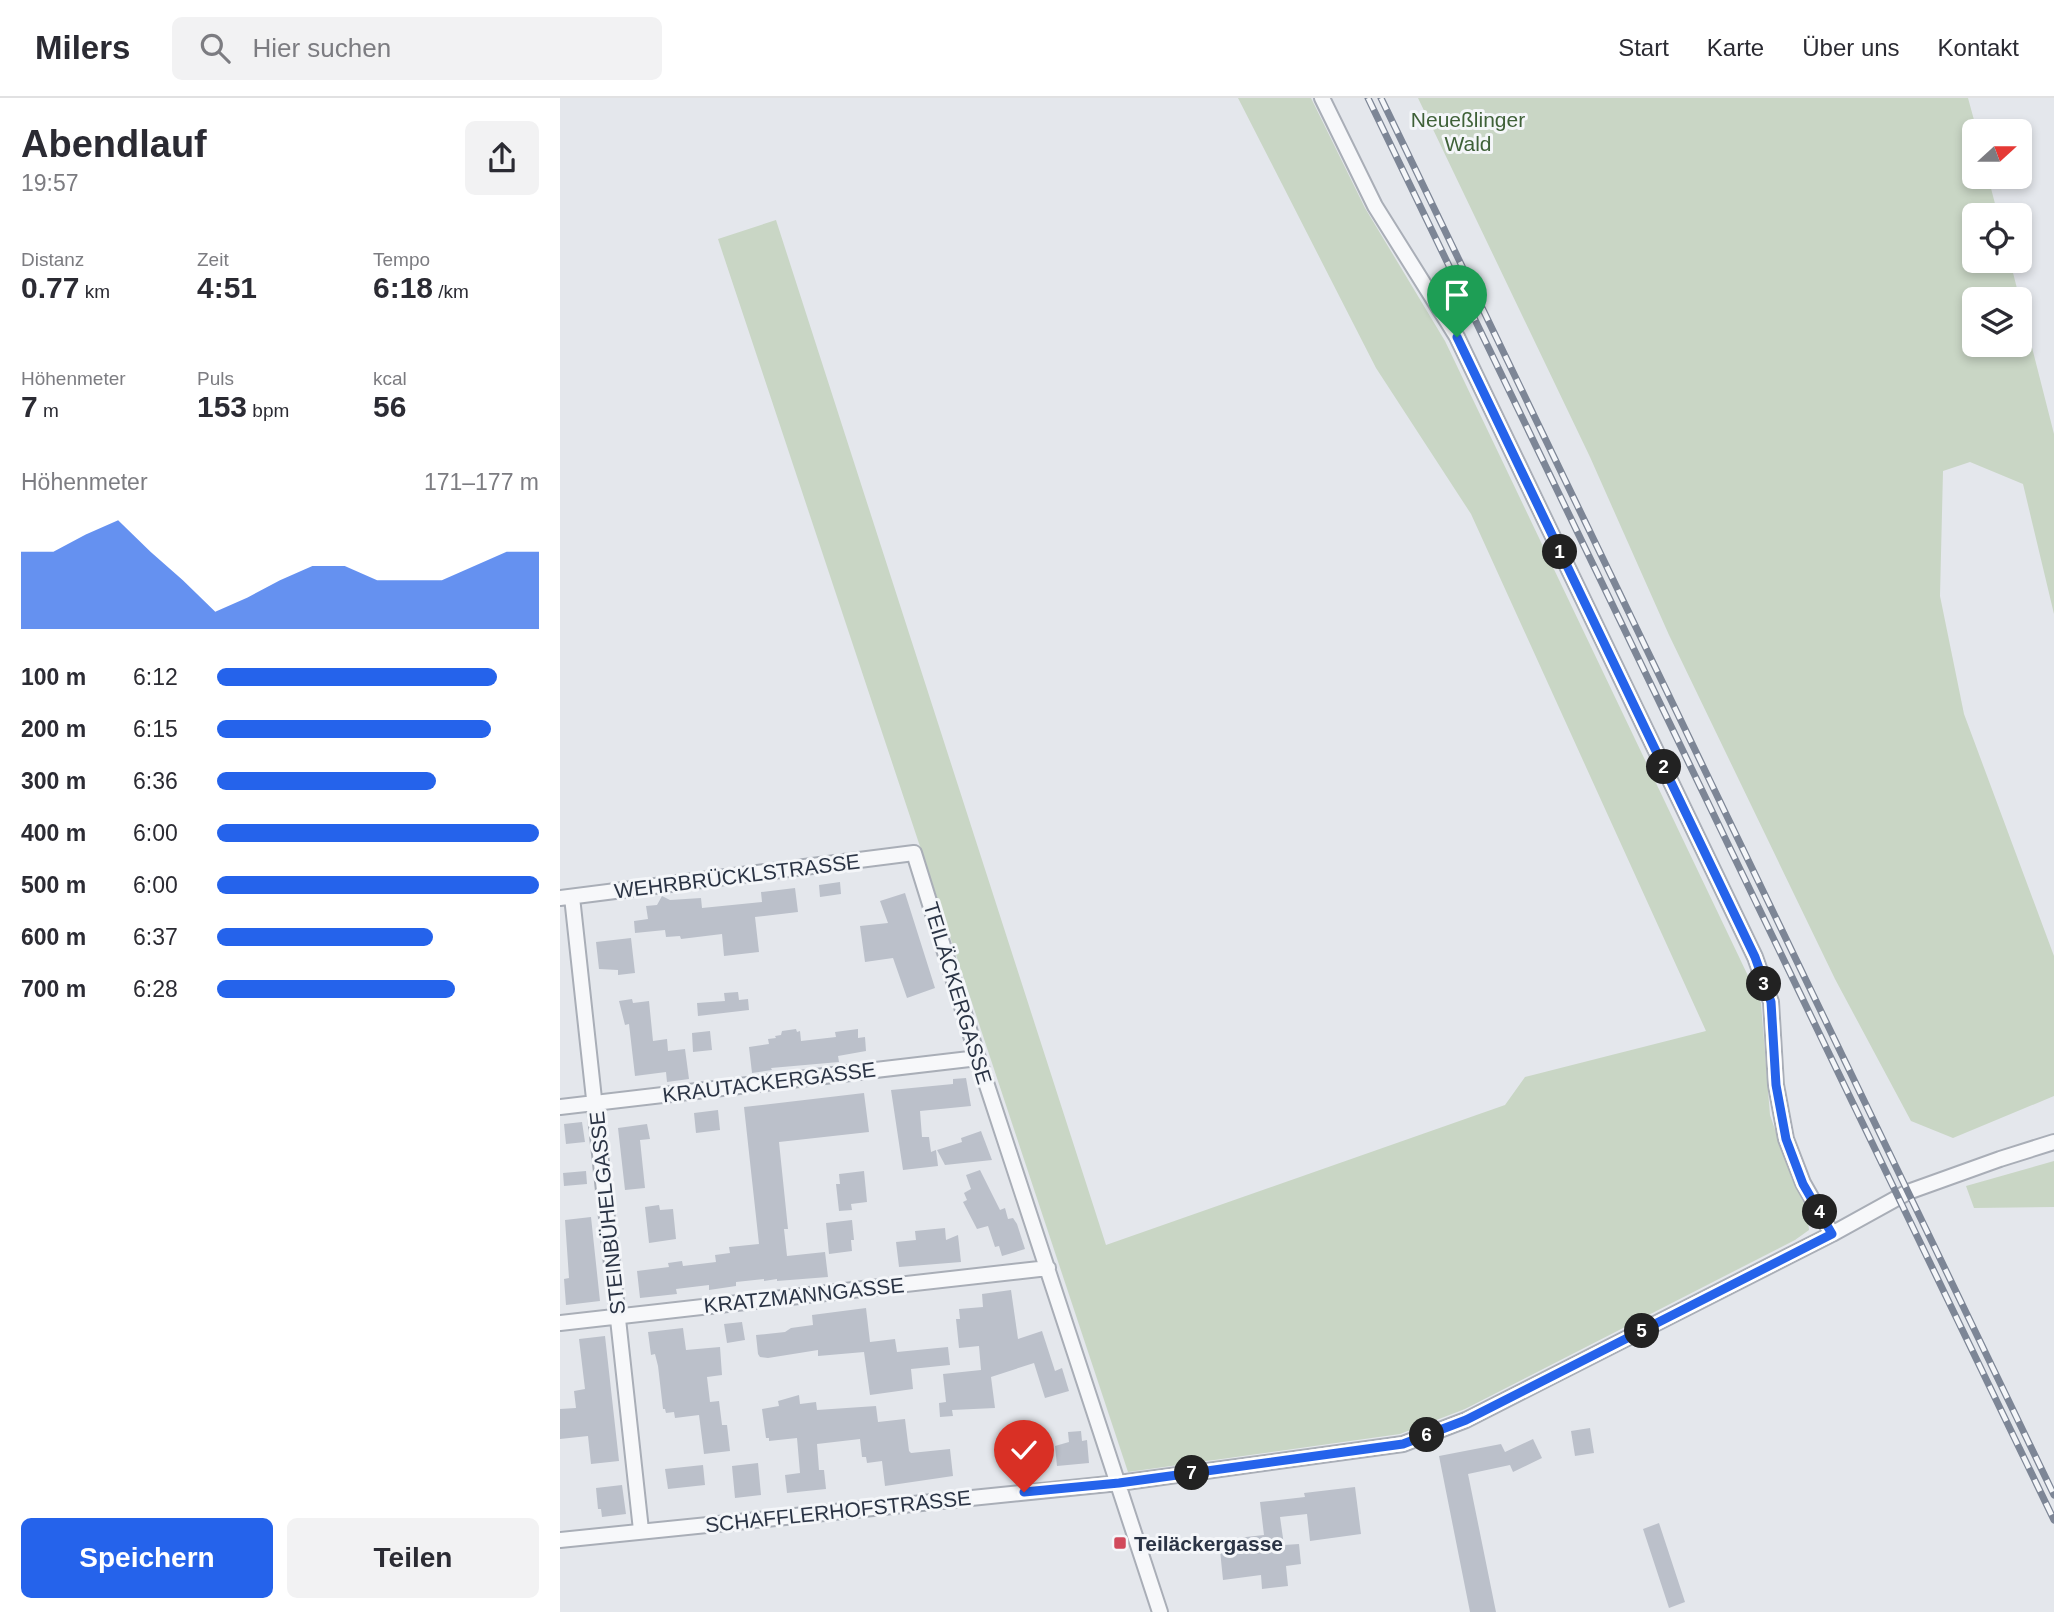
<!DOCTYPE html>
<html lang="de">
<meta charset="utf-8">
<style>
body{margin:0;font-family:Arial,sans-serif;background:#f2f2f3;color:#2b2b33;height:100vh;display:flex;flex-direction:column;font-size:26px;white-space:nowrap}
*{box-sizing:border-box;margin:0}
p{font-size:23px;color:#7c7c81}
.icon{flex:none;width:38px;height:38px;fill:none;stroke:currentColor;stroke-width:2;stroke-linecap:round;stroke-linejoin:round}
.map{position:relative;flex:1;overflow:hidden}
.panel{display:flex;flex-direction:column;background:#fff;width:560px}
.panel>*{flex:none}
.needle{width:46px;rotate:69deg}
.fabs{position:absolute;left:1402px;top:21px;display:grid;gap:14px}
.fabs a{display:grid;place-items:center;width:70px;height:70px;border-radius:10px;background:#fff;box-shadow:0 4px 10px #0003;font-size:35px}
.pin{position:absolute;display:grid;place-items:center;width:60px;height:60px;color:#fff;margin:-72px -30px;border-radius:50% 50% 50% 0;rotate:-45deg;box-shadow:0 0 7px #0007}
.pin .icon{rotate:45deg}
.km{position:absolute;width:35px;height:35px;margin:-18px;border-radius:50%;background:#222;color:#fff;font-size:19px;line-height:35px;text-align:center}
.round{display:grid;place-items:center;flex:none;width:74px;height:74px;border-radius:10px;background:#f2f2f3}
.summary{display:flex;align-items:center;justify-content:space-between;height:119px;padding:0 21px}
h1{font-size:38px;font-weight:800;line-height:52px}
.figures{display:grid;grid-template-columns:repeat(3,1fr);gap:10px;height:119px;padding:7px 21px}
.figures div{display:grid;align-content:center}
.figures b{font-size:30px;font-weight:800}
.figures small{font-size:19px;font-weight:400}
.figures p{font-size:19px}
.chart{height:196px;padding:14px 21px}
.chart p{display:flex;justify-content:space-between}
.chart svg{width:100%;height:126px;margin-top:7px;fill:#2563eb;opacity:.7}
.action{display:flex;gap:14px;margin-top:auto;padding:14px 21px}
.action a{flex:1;height:80px;border-radius:10px;background:#2563eb;color:#fff;font-size:28px;font-weight:800;line-height:80px;text-align:center}
.action a+a{background:#f2f2f3;color:#2b2b33}
ul{padding:0 21px;list-style:none;font-size:23px}
li{display:grid;grid-template-columns:112px 84px 1fr;align-items:center;height:52px}
li i{height:18px;border-radius:9px;background:#2563eb}
header{display:flex;align-items:center;gap:42px;box-sizing:border-box;height:98px;padding:0 35px;background:#fff;border-bottom:2px solid #e1e1e2}
header strong{font-size:33px}
nav{display:flex;gap:38px;margin-inline-start:auto;font-size:24px}
.search{width:490px;height:63px;background:#f2f2f3;display:flex;align-items:center;gap:18px;box-sizing:border-box;padding:0 24px;border-radius:10px;color:#7c7c81;font-size:26px}
main{display:flex;flex:1;min-height:0}
.map>svg:first-child{display:block}
.green{fill:#c9d6c5;fill-rule:evenodd}
.building{fill:#bbc0ca}
.lines{fill:none;stroke-linecap:round;stroke-linejoin:round}
.street-casing{stroke:#a9aeb7;stroke-width:18}
.street{stroke:#f7f8fa;stroke-width:14}
.rail-casing{stroke:#7d8696;stroke-width:7}
.rail{stroke:#f4f6f9;stroke-width:4.5;stroke-dasharray:13;stroke-linecap:butt}
.route-casing{stroke:#fff;stroke-width:14}
.route{stroke:#2563eb;stroke-width:9}
.poi-dot{fill:#d1495b;stroke:#f4f6f9;stroke-width:2.5}
.labels{text-anchor:middle;dominant-baseline:central;stroke-width:6;stroke-linejoin:round;paint-order:stroke}
.park-label{font-size:21px;fill:#3f6138;stroke:#f4f6f9}
.street-label{font-size:21px;fill:#2b3445;stroke:#f4f6f9}
.poi-label{font-size:21px;font-weight:bold;fill:#2b3445;stroke:#f4f6f9;text-anchor:start}
</style>
<header>
<strong>Milers</strong>
<div class="search"><svg class="icon" aria-label="search" viewBox="0 0 24 24"><circle cx="10" cy="10" r="6"/><path d="M15 15l6 6"/></svg>Hier suchen</div>
<nav><a>Start</a><a>Karte</a><a>Über uns</a><a>Kontakt</a></nav>
</header>
<main>
<section class="panel">
<div class="summary"><div><h1>Abendlauf</h1><p>19:57</p></div><a class="round"><svg class="icon" aria-label="share" viewBox="0 0 24 24"><path d="M12 15V3M7 8l5-5 5 5M5 13v7h14v-7"/></svg></a></div>
<div class="figures">
<div><p>Distanz</p><b>0.77<small> km</small></b></div>
<div><p>Zeit</p><b>4:51</b></div>
<div><p>Tempo</p><b>6:18<small> /km</small></b></div>
</div>
<div class="figures">
<div><p>Höhenmeter</p><b>7<small> m</small></b></div>
<div><p>Puls</p><b>153<small> bpm</small></b></div>
<div><p>kcal</p><b>56</b></div>
</div>
<div class="chart"><p><span>Höhenmeter</span>171–177 m</p>
<svg viewBox="0 0 160 44" preserveAspectRatio="none"><path d="M0 44V17L10 17L20 11L30 6L40 17L50 27L60 38L70 33L80 27L90 22L100 22L110 27L120 27L130 27L140 22L150 17L160 17V44z"/></svg>
</div>
<ul>
<li><b>100 m</b>6:12<i style="width:87%"></i></li>
<li><b>200 m</b>6:15<i style="width:85%"></i></li>
<li><b>300 m</b>6:36<i style="width:68%"></i></li>
<li><b>400 m</b>6:00<i style="width:100%"></i></li>
<li><b>500 m</b>6:00<i style="width:100%"></i></li>
<li><b>600 m</b>6:37<i style="width:67%"></i></li>
<li><b>700 m</b>6:28<i style="width:74%"></i></li>
</ul>
<div class="action"><a>Speichern</a><a>Teilen</a></div>
</section>
<div class="map">
<svg width="1494" height="1514" viewBox="0 0 1494 1514">
<rect width="100%" height="100%" fill="#e4e7ec"/>
<!-- green -->
<path class="green" d="M 678,0 L 751,0 L 805,110 L 885,243 L 1201,905 L 1210,1017 L 1232,1081 L 1247,1111 L 1249,1132 L 1235,1142 L 905,1311 L 840,1336 L 568,1374 L 158,141 L 216,122 L 546,1147 L 945,1007 L 965,979 L 1146,933 L 911,416 L 816,270 Z
M 858,0 L 1408,0 L 1417,33 L 1414,33 L 1414,79 L 1428,79 L 1438,117 L 1414,117 L 1414,163 L 1450,163 L 1494,336 L 1494,516 L 1463,386 L 1410,364 L 1383,373 L 1380,498 L 1404,616 L 1494,858 L 1494,998 L 1393,1040 L 1351,1023 L 1275,881 L 1109,537 L 1030,359 ZM 1414,201 L 1460,201 L 1460,247 L 1414,247 Z
M 1494,1063 L 1494,1109 L 1414,1110 L 1406,1088 Z"/>
<!-- building -->
<path class="building" d="M 280,784 L 281,796 L 260,799 L 259,787 Z
M 235,790 L 238,814 L 195,819 L 199,854 L 164,858 L 162,836 L 121,841 L 120,838 L 106,839 L 105,832 L 75,835 L 74,823 L 88,821 L 86,808 L 97,807 L 102,798 L 110,802 L 141,800 L 142,810 L 202,804 L 201,794 Z
M 345,795 L 375,890 L 347,900 L 333,860 L 305,864 L 300,828 L 328,825 L 320,803 Z
M 71,840 L 75,875 L 58,877 L 58,872 L 39,871 L 36,844 Z
M 178,894 L 179,902 L 188,901 L 189,912 L 138,918 L 137,905 L 165,903 L 164,895 Z
M 72,901 L 73,905 L 89,903 L 93,943 L 107,941 L 108,953 L 125,951 L 129,981 L 107,984 L 106,974 L 75,978 L 69,926 L 65,927 L 59,903 Z
M 236,931 L 237,934 L 240,933 L 241,943 L 276,939 L 275,934 L 298,931 L 298,940 L 305,939 L 306,953 L 278,958 L 279,964 L 211,970 L 212,972 L 192,975 L 189,949 L 209,946 L 208,941 L 216,940 L 215,938 L 221,937 L 222,933 Z
M 150,933 L 152,952 L 133,954 L 132,935 Z
M 406,980 L 411,1008 L 360,1013 L 362,1039 L 369,1039 L 371,1054 L 376,1052 L 378,1068 L 343,1072 L 331,992 L 393,986 L 393,981 Z
M 304,995 L 309,1034 L 219,1044 L 228,1131 L 224,1131 L 227,1158 L 265,1154 L 268,1179 L 217,1183 L 217,1181 L 204,1183 L 204,1181 L 176,1184 L 176,1188 L 149,1192 L 149,1187 L 116,1191 L 117,1196 L 80,1200 L 77,1173 L 109,1169 L 108,1165 L 122,1163 L 123,1168 L 156,1164 L 155,1157 L 170,1155 L 169,1149 L 199,1146 L 184,1009 Z
M 158,1012 L 160,1032 L 136,1035 L 134,1015 Z
M 22,1024 L 25,1044 L 6,1046 L 4,1026 Z
M 87,1026 L 90,1041 L 80,1042 L 85,1090 L 65,1092 L 58,1030 Z
M 421,1033 L 432,1062 L 385,1067 L 377,1052 L 402,1044 L 401,1040 Z
M 420,1072 L 440,1112 L 445,1110 L 448,1121 L 453,1120 L 457,1126 L 465,1151 L 442,1158 L 439,1148 L 435,1149 L 428,1128 L 417,1131 L 403,1104 L 407,1102 L 404,1095 L 411,1091 L 406,1077 Z
M 26,1073 L 27,1086 L 4,1088 L 3,1075 Z
M 304,1073 L 307,1104 L 291,1106 L 292,1112 L 279,1113 L 276,1086 L 280,1086 L 279,1076 Z
M 99,1107 L 100,1112 L 113,1111 L 116,1141 L 89,1145 L 85,1109 Z
M 31,1119 L 40,1203 L 6,1207 L 4,1181 L 9,1180 L 5,1122 Z
M 292,1122 L 294,1142 L 291,1142 L 292,1153 L 269,1156 L 266,1125 Z
M 385,1130 L 386,1142 L 398,1137 L 401,1164 L 339,1169 L 336,1144 L 356,1142 L 355,1133 Z
M 451,1192 L 458,1241 L 482,1233 L 495,1273 L 502,1270 L 509,1293 L 485,1300 L 474,1265 L 431,1279 L 435,1310 L 392,1312 L 393,1318 L 380,1319 L 379,1305 L 386,1304 L 383,1276 L 421,1272 L 419,1248 L 399,1250 L 396,1221 L 400,1221 L 399,1211 L 423,1209 L 422,1196 Z
M 306,1210 L 310,1244 L 335,1241 L 337,1254 L 388,1249 L 390,1267 L 351,1271 L 353,1291 L 310,1297 L 304,1254 L 258,1258 L 258,1252 L 208,1260 L 200,1259 L 198,1256 L 196,1237 L 225,1234 L 231,1230 L 253,1227 L 252,1217 Z
M 182,1224 L 185,1242 L 167,1245 L 164,1226 Z
M 123,1230 L 126,1252 L 160,1249 L 162,1277 L 147,1279 L 150,1304 L 159,1303 L 162,1327 L 167,1327 L 170,1353 L 144,1356 L 139,1317 L 115,1320 L 114,1314 L 106,1315 L 105,1311 L 103,1311 L 98,1268 L 95,1256 L 91,1257 L 88,1234 Z
M 45,1238 L 59,1363 L 31,1366 L 28,1338 L 0,1341 L 0,1311 L 16,1310 L 14,1293 L 25,1291 L 19,1241 Z
M 239,1297 L 240,1306 L 256,1304 L 257,1312 L 316,1308 L 318,1324 L 345,1321 L 349,1353 L 351,1355 L 390,1351 L 393,1378 L 325,1388 L 322,1363 L 307,1365 L 306,1359 L 302,1359 L 300,1341 L 257,1346 L 259,1372 L 264,1372 L 266,1391 L 227,1395 L 225,1377 L 240,1375 L 237,1340 L 209,1343 L 209,1340 L 206,1340 L 202,1311 L 219,1308 L 218,1303 Z
M 1030,1330 L 1034,1355 L 1015,1358 L 1011,1333 Z
M 521,1333 L 522,1343 L 527,1342 L 529,1365 L 497,1368 L 495,1348 L 509,1344 L 508,1334 Z
M 973,1341 L 982,1360 L 953,1374 L 950,1367 L 908,1376 L 936,1514 L 910,1514 L 879,1358 L 941,1346 L 945,1354 Z
M 198,1365 L 201,1397 L 175,1400 L 172,1368 Z
M 143,1367 L 145,1387 L 108,1391 L 105,1371 Z
M 62,1387 L 66,1416 L 42,1419 L 41,1411 L 38,1411 L 36,1390 Z
M 795,1389 L 801,1436 L 750,1443 L 747,1416 L 720,1419 L 724,1447 L 739,1446 L 741,1466 L 726,1468 L 728,1488 L 702,1491 L 701,1477 L 663,1482 L 659,1442 L 704,1437 L 700,1404 L 745,1399 L 744,1395 Z
M 1099,1425 L 1125,1504 L 1109,1510 L 1083,1431 Z"/>
<g class="lines">
<defs>
<path id="street" d="M 762,0 L 815,108 L 897,239 L 1195,859 L 1211,904 L 1216,987 L 1226,1041 L 1243,1085 L 1272,1136
M 12,799 L 81,1432
M 0,800 L 354,755 L 418,960 L 600,1514
M 0,1009 L 418,960
M 0,1225 L 488,1170
M 0,1442 L 559,1385 L 843,1346 L 906,1322 L 1272,1136 L 1348,1094 L 1440,1061 L 1494,1044"/>
</defs>
<!-- street casing -->
<use href="#street" class="street-casing"/>
<!-- street -->
<use href="#street" class="street"/>
<defs>
<path id="rail" d="M 808,0 L 1494,1422
M 821,0 L 1494,1397"/>
</defs>
<!-- rail casing -->
<use href="#rail" class="rail-casing"/>
<!-- rail -->
<use href="#rail" class="rail"/>
</g>
<g class="lines">
<defs>
<path id="route" d="M 464,1394 L 559,1385 L 843,1346 L 906,1322 L 1272,1136 L 1243,1086 L 1226,1041 L 1216,987 L 1211,904 L 1195,859 L 897,239"/>
</defs>
<!-- route casing -->
<use href="#route" class="route-casing"/>
<!-- route -->
<use href="#route" class="route"/>
</g>
<!-- markers -->
<rect class="poi-dot" x="553" y="1438" width="14" height="14" rx="3.5"/>
<g class="labels">
<!-- park labels -->
<g class="park-label">
<text x="908" y="21">Neueßlinger<tspan x="908" dy="24">Wald</tspan></text>
</g>
<!-- street labels -->
<g class="street-label">
<text transform="translate(177 778) rotate(-7)">WEHRBRÜCKLSTRASSE</text>
<text transform="translate(398 895) rotate(73)">TEILÄCKERGASSE</text>
<text transform="translate(209 984) rotate(-7)">KRAUTACKERGASSE</text>
<text transform="translate(47 1115) rotate(-96)">STEINBÜHELGASSE</text>
<text transform="translate(244 1197) rotate(-6)">KRATZMANNGASSE</text>
<text transform="translate(278 1413) rotate(-6)">SCHAFFLERHOFSTRASSE</text>
</g>
<!-- poi labels -->
<g class="poi-label">
<text x="574" y="1445">Teiläckergasse</text>
</g>
</g>
</svg>
<div class="fabs">
<a><svg class="needle" viewBox="-14 -14 28 28"><path d="M0-13l5 13h-10z" fill="#e53935"/><path d="M0 13l5-13h-10z" fill="#7c7c81"/></svg></a>
<a><svg class="icon" aria-label="locate" viewBox="0 0 24 24"><circle cx="12" cy="12" r="6"/><path d="M12 2v4M12 18v4M2 12h4M18 12h4"/></svg></a>
<a><svg class="icon" aria-label="layers" viewBox="0 0 24 24"><path d="M12 4l9 5-9 5-9-5zM3 14l9 5 9-5"/></svg></a>
</div>
<div class="pin" style="left:897px;top:239px;background:#1e9e55"><svg class="icon" aria-label="arrive" viewBox="0 0 24 24"><path d="M6 21V4h12l-3 4 3 4H6"/></svg></div>
<div class="pin" style="left:464px;top:1394px;background:#d93025"><svg class="icon" aria-label="check" viewBox="0 0 24 24"><path d="M5 12l5 5 9-10"/></svg></div>
<b class="km" style="left:1000px;top:454px">1</b>
<b class="km" style="left:1104px;top:669px">2</b>
<b class="km" style="left:1204px;top:886px">3</b>
<b class="km" style="left:1260px;top:1114px">4</b>
<b class="km" style="left:1082px;top:1233px">5</b>
<b class="km" style="left:867px;top:1337px">6</b>
<b class="km" style="left:632px;top:1375px">7</b>
</div>
</main>
